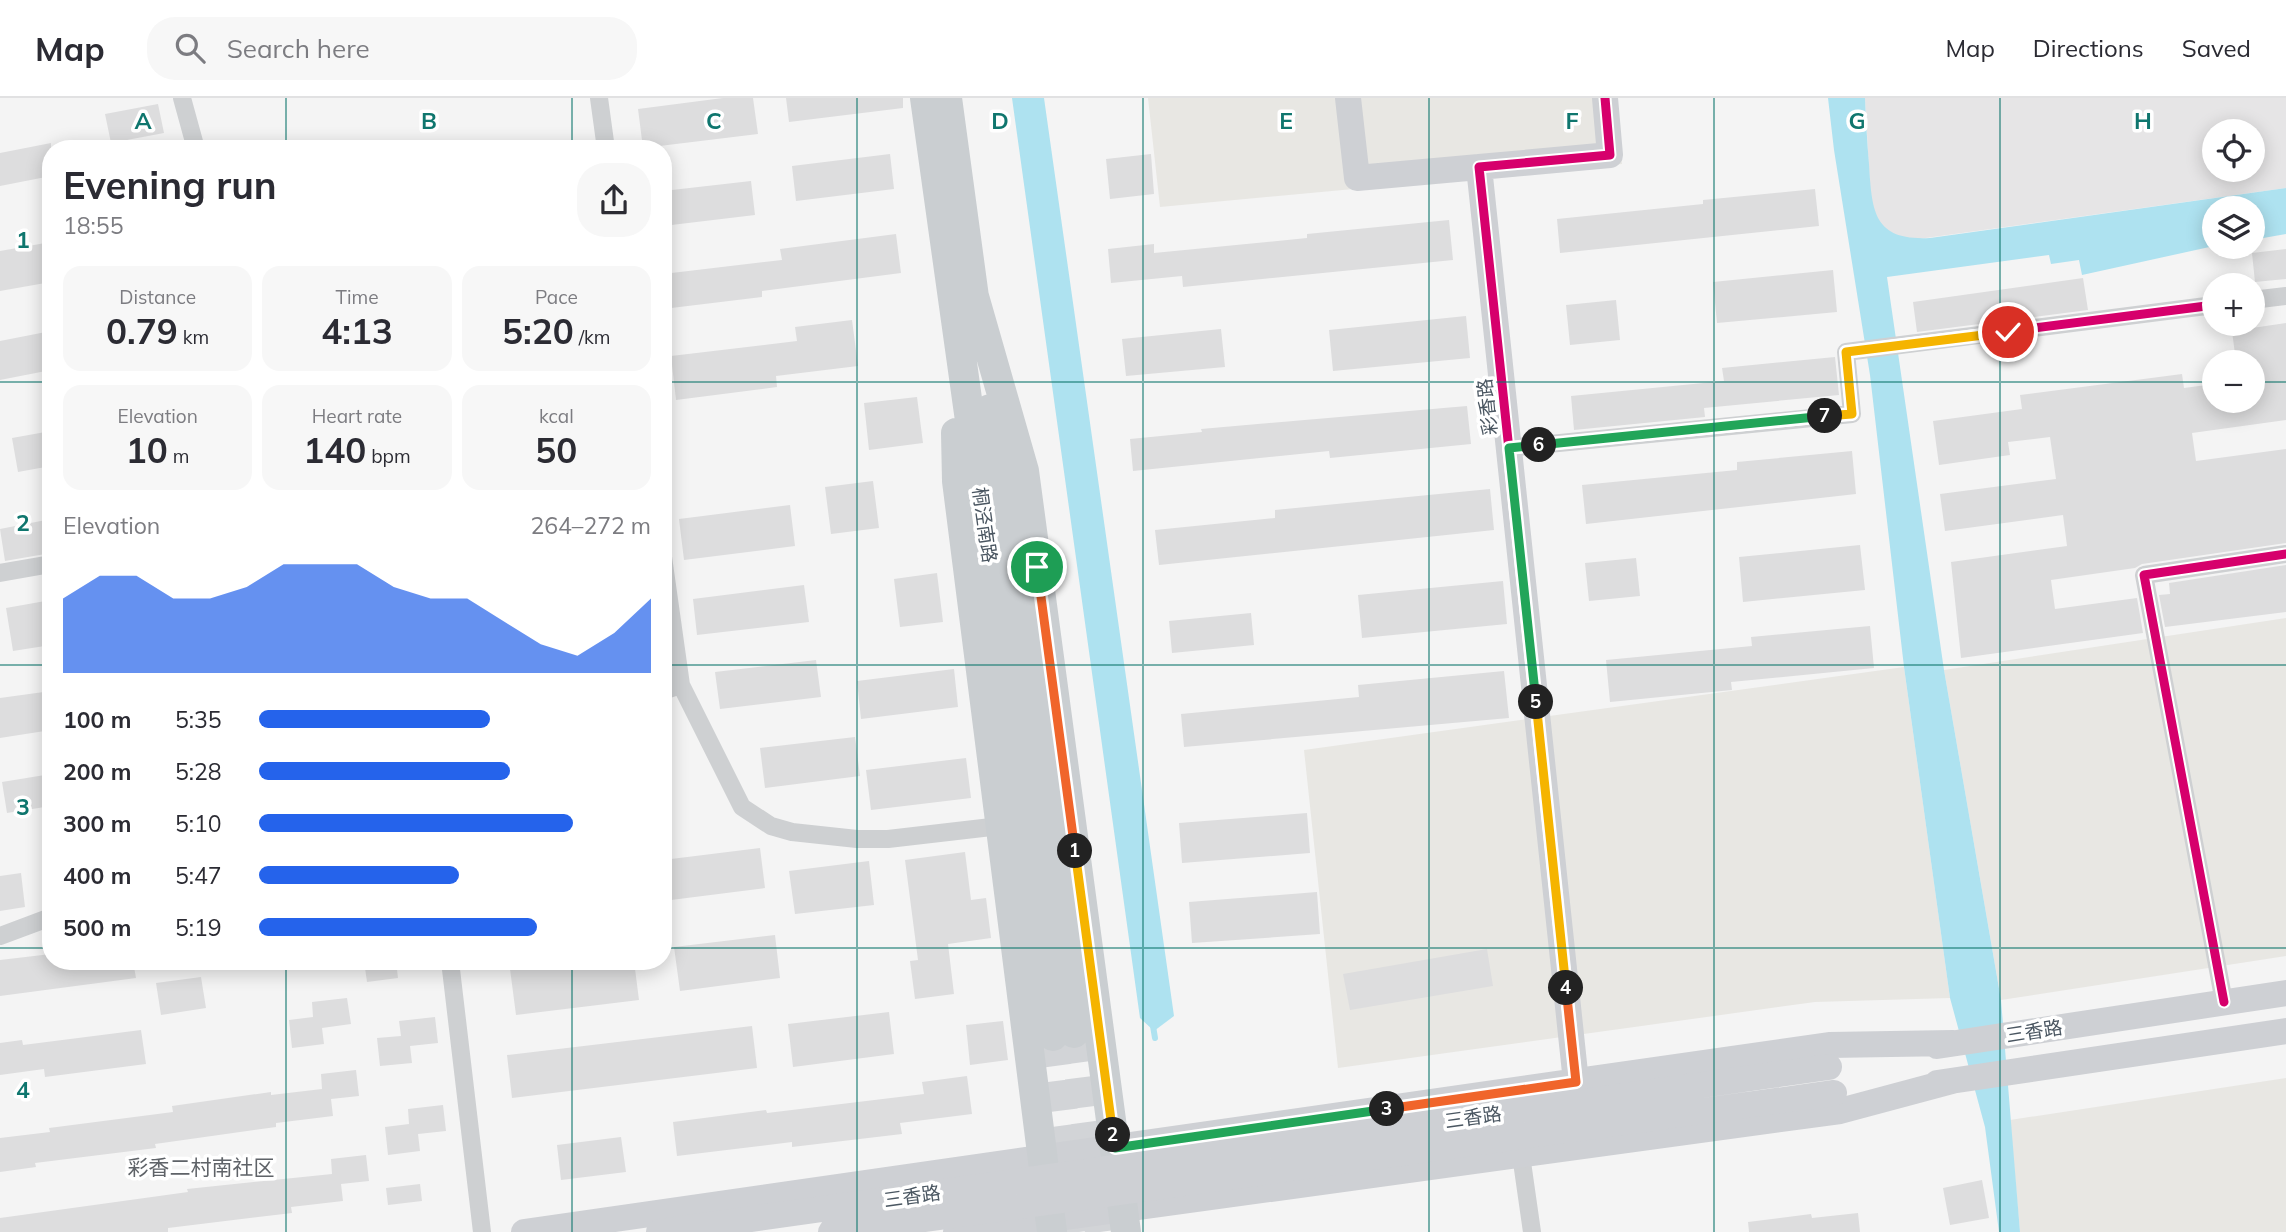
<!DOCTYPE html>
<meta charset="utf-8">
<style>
body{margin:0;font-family:Mulish,"Noto Sans SC",sans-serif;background:#f7f7f7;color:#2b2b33;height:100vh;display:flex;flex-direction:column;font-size:26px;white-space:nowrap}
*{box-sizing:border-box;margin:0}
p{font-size:23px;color:#7c7c81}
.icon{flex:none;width:38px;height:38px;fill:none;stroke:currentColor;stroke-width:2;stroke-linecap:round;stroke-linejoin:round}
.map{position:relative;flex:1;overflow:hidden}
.side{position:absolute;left:42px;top:42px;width:630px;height:830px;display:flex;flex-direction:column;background:#fff;border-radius:28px;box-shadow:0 4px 18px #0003}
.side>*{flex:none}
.buttons{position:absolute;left:2202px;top:21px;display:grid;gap:14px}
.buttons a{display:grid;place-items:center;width:63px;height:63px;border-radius:50%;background:#fff;box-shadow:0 4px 18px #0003;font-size:35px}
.pin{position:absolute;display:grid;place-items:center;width:60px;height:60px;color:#fff;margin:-30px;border:4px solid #fff;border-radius:50%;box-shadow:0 2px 7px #0007}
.km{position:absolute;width:35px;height:35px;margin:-18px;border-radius:50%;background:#222;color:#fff;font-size:19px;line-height:35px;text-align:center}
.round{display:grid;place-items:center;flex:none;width:74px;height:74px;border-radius:28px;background:#f7f7f7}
.headline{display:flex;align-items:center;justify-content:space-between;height:119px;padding:0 21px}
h1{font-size:38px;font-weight:700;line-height:52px}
.stats{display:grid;grid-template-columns:repeat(3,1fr);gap:10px;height:119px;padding:7px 21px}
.stats div{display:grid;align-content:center;border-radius:18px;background:#f7f7f7;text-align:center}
.stats b{font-size:35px;font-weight:700}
.stats small{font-size:19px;font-weight:400}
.stats p{font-size:19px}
.chart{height:196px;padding:14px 21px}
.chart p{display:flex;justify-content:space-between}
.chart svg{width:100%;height:126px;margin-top:7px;fill:#2563eb;opacity:.7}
ul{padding:0 21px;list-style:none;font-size:23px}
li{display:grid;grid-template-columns:112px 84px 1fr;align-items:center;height:52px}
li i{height:18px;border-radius:9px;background:#2563eb}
header{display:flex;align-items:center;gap:42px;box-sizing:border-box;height:98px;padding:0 35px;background:#fff;border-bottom:2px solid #e1e1e2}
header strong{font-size:33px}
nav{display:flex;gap:38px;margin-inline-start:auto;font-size:24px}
.search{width:490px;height:63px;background:#f7f7f7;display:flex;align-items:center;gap:18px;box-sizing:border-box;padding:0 24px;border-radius:28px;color:#7c7c81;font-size:26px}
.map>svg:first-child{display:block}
.commercial{fill:#e8e7e3}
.education{fill:#e6e5e6;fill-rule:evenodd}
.water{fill:#aee2f0}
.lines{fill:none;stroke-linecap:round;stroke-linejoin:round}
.stream{stroke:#aee2f0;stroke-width:6}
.building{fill:#ddddde}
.primary-tunnel{stroke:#d2d4d7;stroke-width:30;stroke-dasharray:30 15;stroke-linecap:butt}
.street{stroke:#ced0d2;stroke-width:18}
.secondary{stroke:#ced0d4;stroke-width:26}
.primary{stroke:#caced1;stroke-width:30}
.secondary-bridge{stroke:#ced0d4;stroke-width:26}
.cycleway-casing{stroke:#fff;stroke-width:13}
.cycleway{stroke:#d6006c;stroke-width:9}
.split-1-casing{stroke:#fff;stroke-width:14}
.split-2-casing{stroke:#fff;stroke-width:14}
.split-3-casing{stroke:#fff;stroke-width:14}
.split-4-casing{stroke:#fff;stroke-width:14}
.split-5-casing{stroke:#fff;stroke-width:14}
.split-6-casing{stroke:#fff;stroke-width:14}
.split-7-casing{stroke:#fff;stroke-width:14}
.split-8-casing{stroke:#fff;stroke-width:14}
.split-1{stroke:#f0652b;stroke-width:9}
.split-2{stroke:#f5b400;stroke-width:9}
.split-3{stroke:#22a559;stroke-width:9}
.split-4{stroke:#f0652b;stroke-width:9}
.split-5{stroke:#f5b400;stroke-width:9}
.split-6{stroke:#22a559;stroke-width:9}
.split-7{stroke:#22a559;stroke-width:9}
.split-8{stroke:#f5b400;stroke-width:9}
.grid{fill:none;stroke:#0f766e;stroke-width:2;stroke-opacity:0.55}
.labels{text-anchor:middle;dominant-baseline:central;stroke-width:7;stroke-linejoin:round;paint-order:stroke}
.street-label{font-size:19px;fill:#4a5661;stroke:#fff}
.neighbourhood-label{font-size:21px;fill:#5f6368;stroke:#fff}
.grid-label{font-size:23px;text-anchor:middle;font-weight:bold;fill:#0f766e;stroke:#fff;stroke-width:7;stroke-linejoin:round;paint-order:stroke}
</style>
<header>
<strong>Map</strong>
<div class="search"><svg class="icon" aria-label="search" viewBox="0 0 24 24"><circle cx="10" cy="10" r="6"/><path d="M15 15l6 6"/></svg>Search here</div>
<nav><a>Map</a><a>Directions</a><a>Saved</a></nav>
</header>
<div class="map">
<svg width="2286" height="1134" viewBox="0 0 2286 1134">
<rect width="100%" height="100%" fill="#f4f4f4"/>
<!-- commercial -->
<path class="commercial" d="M 1148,0 L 1615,0 L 1622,66 L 1160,109 Z
M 2286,520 L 2286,858 L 2001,902 L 1944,572 Z
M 1904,569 L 1950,900 L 1815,904 L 1338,970 L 1304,652 Z
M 2286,980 L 2286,1134 L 2020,1134 L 2010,1022 Z"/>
<!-- education -->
<path class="education" d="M 1865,0 L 2286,0 L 2286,90 L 1882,146 L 1871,107 ZM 2214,33 L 2252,33 L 2252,72 L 2214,72 Z"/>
<!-- water -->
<path class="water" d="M 1012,0 L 1044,0 L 1174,918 L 1154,933 L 1140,920 Z
M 1828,0 L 1865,0 C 1866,22 1867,44 1869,66 C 1872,113 1873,143 1930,140 L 2286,90 L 2286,136 L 2252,142 L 2252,110 L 2214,110 L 2214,148 L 2082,177 L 2079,162 L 2051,166 L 2049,157 L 1887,179 L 1944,572 L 2001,902 L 2020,1134 L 1999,1134 L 1985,1029 L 1950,900 L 1904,569 L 1870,277 L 1834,52 Z"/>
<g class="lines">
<!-- stream -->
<path class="stream" d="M 1153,928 L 1155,940"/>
</g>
<!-- building -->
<path class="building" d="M 723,0 L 753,0 L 758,36 L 643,50 L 638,11 Z
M 786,0 L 903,0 L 903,10 L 789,24 Z
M 158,6 L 164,35 L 111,45 L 105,16 Z
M 51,45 L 51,78 L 0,88 L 0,55 Z
M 890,56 L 894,91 L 796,103 L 792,68 Z
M 1151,56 L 1154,96 L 1110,101 L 1106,61 Z
M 751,83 L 755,117 L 663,128 L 663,93 Z
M 1815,91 L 1819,128 L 1560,155 L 1557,121 L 1703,106 L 1703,102 Z
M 1449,122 L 1453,162 L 1183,189 L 1182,178 L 1111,185 L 1108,151 L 1154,146 L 1154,155 L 1307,140 L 1307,136 Z
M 896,136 L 901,175 L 762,193 L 762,199 L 663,211 L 663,176 L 782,162 L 780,151 Z
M 51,144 L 51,184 L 0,193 L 0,153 Z
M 2286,151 L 2286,181 L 2255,184 L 2252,155 Z
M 1833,172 L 1837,214 L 1717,225 L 1713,184 Z
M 2083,180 L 2088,212 L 1917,234 L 1913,204 Z
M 1616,202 L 1620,242 L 1570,247 L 1566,207 Z
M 1466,218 L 1470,260 L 1333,273 L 1329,232 Z
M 852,222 L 858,268 L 776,278 L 777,289 L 676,302 L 671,258 L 797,243 L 795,229 Z
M 2286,225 L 2286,322 L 2192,335 L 2196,363 L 2286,351 L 2286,445 L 2142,466 L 2135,470 L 2051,482 L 2055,511 L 2137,500 L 2143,535 L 1961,560 L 1951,464 L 2067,448 L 2063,417 L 1945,433 L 1940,396 L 2056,381 L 2050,339 L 2008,344 L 2010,357 L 1939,367 L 1933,323 L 2022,311 L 2020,297 L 2182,276 L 2184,290 L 2214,286 L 2214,303 L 2252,303 L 2252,262 L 2236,264 L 2232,233 Z
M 1221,231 L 1225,269 L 1126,278 L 1122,241 Z
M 51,233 L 51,272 L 0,282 L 0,243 Z
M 1835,259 L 1839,297 L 1704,310 L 1705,319 L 1574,332 L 1571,298 L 1724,283 L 1722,270 Z
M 917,299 L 923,345 L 869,352 L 864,305 Z
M 1467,308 L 1471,346 L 1330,360 L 1329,353 L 1133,373 L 1130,341 L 1202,334 L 1201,331 Z
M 51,333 L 51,368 L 18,374 L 12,340 Z
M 1852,353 L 1856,396 L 1586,426 L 1582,387 L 1737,372 L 1737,364 Z
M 873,383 L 879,430 L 831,436 L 825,389 Z
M 1490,391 L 1494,432 L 1159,467 L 1155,432 L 1275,420 L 1275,412 Z
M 790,407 L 795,448 L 684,462 L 679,421 Z
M 51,421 L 51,455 L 5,463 L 0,431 Z
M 1860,447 L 1865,492 L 1743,504 L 1739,459 Z
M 1636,460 L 1640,498 L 1589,503 L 1585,465 Z
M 2286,467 L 2286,514 L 2165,529 L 2159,497 L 2170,496 L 2169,485 Z
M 937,475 L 943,524 L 900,529 L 894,481 Z
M 1503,483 L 1507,526 L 1362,540 L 1358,497 Z
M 804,487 L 809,524 L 697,537 L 693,501 Z
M 51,502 L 51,547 L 13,553 L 6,510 Z
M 1251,515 L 1254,547 L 1172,555 L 1169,523 Z
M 1870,528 L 1874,570 L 1731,584 L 1732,592 L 1610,604 L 1606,562 L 1752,548 L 1751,539 Z
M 816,562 L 821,599 L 720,611 L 715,574 Z
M 954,571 L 958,609 L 861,621 L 857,583 Z
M 1504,573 L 1509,620 L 1184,649 L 1181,616 L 1359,599 L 1358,587 Z
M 51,593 L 51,632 L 0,640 L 0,600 Z
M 855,639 L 860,678 L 765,690 L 760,650 Z
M 966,660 L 971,700 L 871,712 L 866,672 Z
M 51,676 L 51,708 L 7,715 L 2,684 Z
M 1307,715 L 1310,755 L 1182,765 L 1179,725 Z
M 760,750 L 765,790 L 663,803 L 663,762 Z
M 965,754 L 971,802 L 986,800 L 991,840 L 948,846 L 954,896 L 915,901 L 910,863 L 918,862 L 905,762 Z
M 869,763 L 874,807 L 795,816 L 789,773 Z
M 21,775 L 25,809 L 0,813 L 0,778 Z
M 1317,794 L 1320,836 L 1192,845 L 1189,804 Z
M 775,837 L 780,880 L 680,893 L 674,849 Z
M 1487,851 L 1493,888 L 1350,912 L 1343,876 Z
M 51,856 L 51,863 L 133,863 L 136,880 L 0,898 L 0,862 Z
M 364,863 L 396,863 L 398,880 L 367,884 Z
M 575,863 L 634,863 L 639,902 L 516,917 L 510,871 Z
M 201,879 L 206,910 L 161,917 L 156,885 Z
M 347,900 L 351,926 L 322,930 L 324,946 L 292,950 L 289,922 L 313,919 L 312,904 Z
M 889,914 L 894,956 L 793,969 L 788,926 Z
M 435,919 L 438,945 L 410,948 L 412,965 L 380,968 L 377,940 L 401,938 L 399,923 Z
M 1003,923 L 1008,962 L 970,967 L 966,927 Z
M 752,928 L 757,970 L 512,1000 L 507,957 Z
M 141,932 L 146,966 L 45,979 L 44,971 L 0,977 L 0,945 L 22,942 L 23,947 Z
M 356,972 L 359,998 L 331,1001 L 333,1018 L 276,1025 L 276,1029 L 155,1046 L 156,1050 L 35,1065 L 36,1069 L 0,1074 L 0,1040 L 50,1034 L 49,1030 L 173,1014 L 172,1008 L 271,994 L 271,997 L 322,991 L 321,976 Z
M 967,978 L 972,1016 L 900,1025 L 902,1036 L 792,1049 L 792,1044 L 677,1058 L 673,1024 L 766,1012 L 767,1015 L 924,996 L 922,984 Z
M 443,1007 L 446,1033 L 418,1036 L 420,1053 L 388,1057 L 385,1029 L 409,1026 L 408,1011 Z
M 621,1039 L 626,1074 L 561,1082 L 557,1047 Z
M 366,1057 L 369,1083 L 341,1086 L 343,1103 L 291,1109 L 292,1115 L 168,1130 L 168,1134 L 0,1134 L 0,1120 L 188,1094 L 187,1091 L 332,1076 L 331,1061 Z
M 1982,1082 L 1989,1120 L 1950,1127 L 1943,1090 Z
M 420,1086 L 422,1103 L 388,1107 L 386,1090 Z
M 1858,1115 L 1860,1134 L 1749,1134 L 1748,1124 L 1811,1116 L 1812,1120 Z"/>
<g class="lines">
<!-- primary-tunnel -->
<path class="primary-tunnel" d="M 1074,935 L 1100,1134
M 1053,938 L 1079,1134"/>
<!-- street -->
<path class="street" d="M 182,0 L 196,51
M 599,0 L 606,51
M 2252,202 L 2286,198
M 1509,350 L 1852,316 L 1846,254 L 2214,207
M 663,459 L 681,587 L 742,709 L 771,728 L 792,734 L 857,741 L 888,741 L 1000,728
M 0,475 L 51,466
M 663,593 L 681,587
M 0,838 L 51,819
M 450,863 L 482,1134
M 2224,904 L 2144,477 L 2286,456
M 1521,1057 L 1532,1134"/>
<!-- secondary -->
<path class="secondary" d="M 1348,0 L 1357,80 L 1479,69
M 1937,948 L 2286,895
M 1576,984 L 1479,69 L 1610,57 L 1605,0
M 1937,985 L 2286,933
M 524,1134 L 1829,947 L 1953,945
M 956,1134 L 1840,1013 L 1952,983"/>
<!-- primary -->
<path class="primary" d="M 925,0 L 985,430 L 1053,938
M 947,0 L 976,214
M 973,195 L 1024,373 L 1126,1134
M 990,311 L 1074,935
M 956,335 L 957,383 L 1052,1134"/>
<!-- secondary-bridge -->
<path class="secondary-bridge" d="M 659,1134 L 1829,969
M 831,1134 L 1834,995"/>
<defs>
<path id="cycleway" d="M 1509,350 L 1852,316 L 1846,254 L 2214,207
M 2224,904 L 2144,477 L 2286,456
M 1576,984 L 1479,69 L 1610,57 L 1605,0"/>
</defs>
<!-- cycleway casing -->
<use href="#cycleway" class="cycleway-casing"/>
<!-- cycleway -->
<use href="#cycleway" class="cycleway"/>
</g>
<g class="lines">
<defs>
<path id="split-1" d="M 1037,469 L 1075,753"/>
<path id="split-2" d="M 1075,753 L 1113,1037"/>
<path id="split-3" d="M 1113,1037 L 1115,1050 L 1387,1011"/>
<path id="split-4" d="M 1387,1011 L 1576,984 L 1566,890"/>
<path id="split-5" d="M 1536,604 L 1566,890"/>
<path id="split-6" d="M 1536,604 L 1509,350 L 1539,347"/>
<path id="split-7" d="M 1539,347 L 1825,318"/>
<path id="split-8" d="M 1825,318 L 1852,316 L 1846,254 L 2008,234"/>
</defs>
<!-- split-1 casing -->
<use href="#split-1" class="split-1-casing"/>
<!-- split-2 casing -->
<use href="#split-2" class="split-2-casing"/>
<!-- split-3 casing -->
<use href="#split-3" class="split-3-casing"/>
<!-- split-4 casing -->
<use href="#split-4" class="split-4-casing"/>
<!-- split-5 casing -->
<use href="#split-5" class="split-5-casing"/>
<!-- split-6 casing -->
<use href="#split-6" class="split-6-casing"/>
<!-- split-7 casing -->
<use href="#split-7" class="split-7-casing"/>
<!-- split-8 casing -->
<use href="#split-8" class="split-8-casing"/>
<!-- split-1 -->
<use href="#split-1" class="split-1"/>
<!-- split-2 -->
<use href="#split-2" class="split-2"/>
<!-- split-3 -->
<use href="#split-3" class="split-3"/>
<!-- split-4 -->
<use href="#split-4" class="split-4"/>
<!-- split-5 -->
<use href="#split-5" class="split-5"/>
<!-- split-6 -->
<use href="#split-6" class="split-6"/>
<!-- split-7 -->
<use href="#split-7" class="split-7"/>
<!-- split-8 -->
<use href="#split-8" class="split-8"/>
</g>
<!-- grid -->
<path class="grid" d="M 286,0 L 286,51M 572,0 L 572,51M 857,0 L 857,1134M 1143,0 L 1143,1134M 1429,0 L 1429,1134M 1714,0 L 1714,1134M 2000,0 L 2000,1134M 0,284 L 51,284M 663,284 L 2214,284M 2252,284 L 2286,284M 0,567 L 51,567M 663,567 L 2286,567M 0,850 L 51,850M 663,850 L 2286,850M 286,863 L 286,1134M 572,863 L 572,1134"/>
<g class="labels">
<!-- street labels -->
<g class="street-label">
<text transform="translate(1487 309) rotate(-96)">彩香路</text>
<text transform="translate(985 427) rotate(82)">桐泾南路</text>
<text transform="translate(2034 933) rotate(-9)">三香路</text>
<text transform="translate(1473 1019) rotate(-8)">三香路</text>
<text transform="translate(912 1098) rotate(-8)">三香路</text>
</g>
<!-- neighbourhood labels -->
<g class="neighbourhood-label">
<text x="201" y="1069">彩香二村南社区</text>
</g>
</g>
<g class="grid-label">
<text x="143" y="31">A</text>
<text x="429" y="31">B</text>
<text x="714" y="31">C</text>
<text x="1000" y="31">D</text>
<text x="1286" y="31">E</text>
<text x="1572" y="31">F</text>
<text x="1857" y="31">G</text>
<text x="2143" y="31">H</text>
<text x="23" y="150">1</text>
<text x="23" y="433">2</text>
<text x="23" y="717">3</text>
<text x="23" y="1000">4</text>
</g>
</svg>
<div class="buttons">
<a><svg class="icon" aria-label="locate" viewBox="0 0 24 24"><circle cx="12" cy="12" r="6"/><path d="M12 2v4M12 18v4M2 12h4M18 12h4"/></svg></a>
<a><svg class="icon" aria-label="layers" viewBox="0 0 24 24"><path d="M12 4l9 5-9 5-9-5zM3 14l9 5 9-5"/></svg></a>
<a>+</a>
<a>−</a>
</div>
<div class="pin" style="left:1037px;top:469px;background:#1e9e55"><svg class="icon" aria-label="arrive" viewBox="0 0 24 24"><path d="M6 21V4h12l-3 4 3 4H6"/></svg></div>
<div class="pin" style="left:2008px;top:234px;background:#d93025"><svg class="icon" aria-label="check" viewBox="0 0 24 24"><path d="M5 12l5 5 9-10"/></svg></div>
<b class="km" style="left:1075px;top:753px">1</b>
<b class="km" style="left:1113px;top:1037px">2</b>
<b class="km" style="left:1387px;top:1011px">3</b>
<b class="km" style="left:1566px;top:890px">4</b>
<b class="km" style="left:1536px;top:604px">5</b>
<b class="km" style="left:1539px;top:347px">6</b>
<b class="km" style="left:1825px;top:318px">7</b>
<section class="side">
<div class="headline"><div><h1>Evening run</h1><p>18:55</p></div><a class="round"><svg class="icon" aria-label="share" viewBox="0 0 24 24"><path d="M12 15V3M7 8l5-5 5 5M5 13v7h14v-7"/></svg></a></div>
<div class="stats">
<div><p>Distance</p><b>0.79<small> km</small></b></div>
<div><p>Time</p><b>4:13</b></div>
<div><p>Pace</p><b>5:20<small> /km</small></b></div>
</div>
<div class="stats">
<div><p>Elevation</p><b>10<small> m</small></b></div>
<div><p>Heart rate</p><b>140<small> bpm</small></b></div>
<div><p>kcal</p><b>50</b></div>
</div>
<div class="chart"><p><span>Elevation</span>264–272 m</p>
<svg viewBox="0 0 160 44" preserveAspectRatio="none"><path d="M0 44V18L10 10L20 10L30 18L40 18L50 14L60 6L70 6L80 6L90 14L100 18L110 18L120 26L130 34L140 38L150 30L160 18V44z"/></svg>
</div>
<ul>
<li><b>100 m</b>5:35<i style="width:59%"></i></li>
<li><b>200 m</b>5:28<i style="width:64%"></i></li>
<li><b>300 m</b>5:10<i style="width:80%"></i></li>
<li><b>400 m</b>5:47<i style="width:51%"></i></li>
<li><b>500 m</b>5:19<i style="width:71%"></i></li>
</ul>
</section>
</div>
